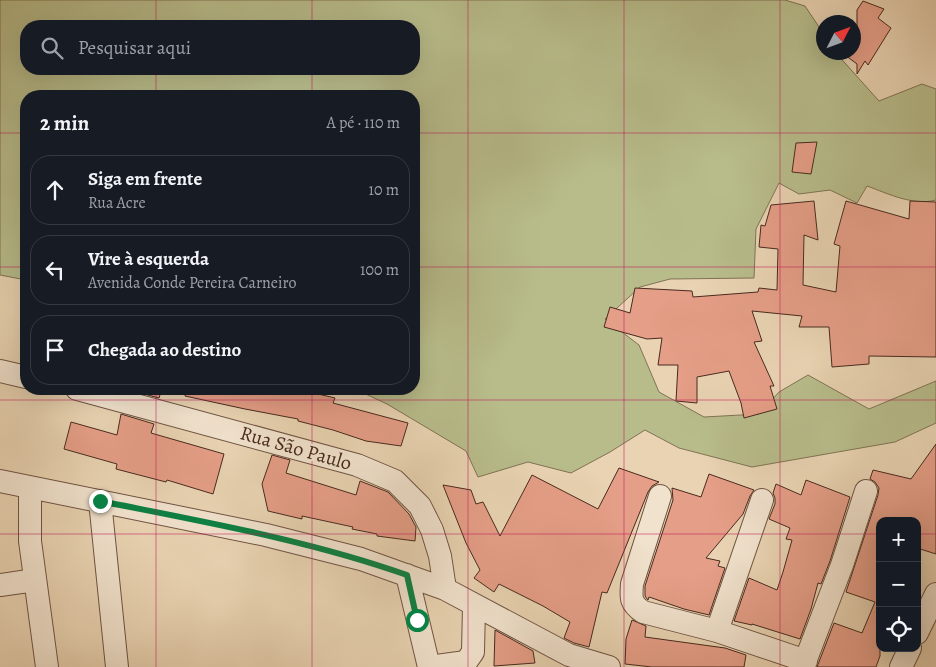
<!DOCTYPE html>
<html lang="pt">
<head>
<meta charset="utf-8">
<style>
	body { margin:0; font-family:Alegreya,serif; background:#242831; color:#f1f3f6 }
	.controls { position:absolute; right:15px; bottom:15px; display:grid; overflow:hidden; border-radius:10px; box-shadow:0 5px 20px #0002 }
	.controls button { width:45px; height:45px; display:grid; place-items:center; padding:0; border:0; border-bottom:1px solid #363941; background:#171b24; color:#f1f3f6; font:25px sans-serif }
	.compass { position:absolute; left:816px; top:15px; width:45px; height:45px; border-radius:50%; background:#171b24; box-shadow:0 5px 20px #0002; rotate:48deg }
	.stop { position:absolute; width:15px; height:15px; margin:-11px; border:4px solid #0b8043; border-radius:50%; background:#fff }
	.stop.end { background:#0b8043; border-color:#fff; box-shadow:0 1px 5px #0008 }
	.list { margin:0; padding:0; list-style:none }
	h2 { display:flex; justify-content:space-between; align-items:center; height:65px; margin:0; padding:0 20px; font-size:21px }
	h2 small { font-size:16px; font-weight:400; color:#9ea1a6 }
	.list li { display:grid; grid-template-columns:32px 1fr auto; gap:15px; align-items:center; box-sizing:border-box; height:70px; margin:0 10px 10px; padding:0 10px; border:1px solid #363941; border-radius:20px }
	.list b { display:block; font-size:19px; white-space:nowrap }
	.list p { margin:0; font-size:16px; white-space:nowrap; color:#9ea1a6 }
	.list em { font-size:16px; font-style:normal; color:#9ea1a6 }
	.icon { flex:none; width:28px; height:28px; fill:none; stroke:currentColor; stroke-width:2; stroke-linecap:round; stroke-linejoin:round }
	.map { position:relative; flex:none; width:936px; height:667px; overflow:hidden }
	.search { position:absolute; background:#171b24; box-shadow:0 5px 20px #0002; left:20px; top:20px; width:400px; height:55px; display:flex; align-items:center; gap:12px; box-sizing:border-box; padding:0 18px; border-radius:20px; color:#9ea1a6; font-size:19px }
	.panel { position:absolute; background:#171b24; box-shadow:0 5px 20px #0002; left:20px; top:90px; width:400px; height:305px; border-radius:20px }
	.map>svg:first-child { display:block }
	.green { fill:#b8bc8b; stroke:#807354; fill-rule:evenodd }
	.building { fill:#e59e87; stroke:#482a1e }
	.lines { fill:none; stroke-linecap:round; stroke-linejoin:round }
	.minor-casing { stroke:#705443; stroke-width:24 }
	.minor { stroke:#f1e2cd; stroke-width:22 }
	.route { stroke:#0b8043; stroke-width:6 }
	.grid { fill:none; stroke:#c2185b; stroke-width:1; stroke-opacity:0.55 }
	.labels { text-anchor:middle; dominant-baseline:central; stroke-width:4; stroke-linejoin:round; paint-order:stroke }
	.street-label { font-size:20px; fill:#482a1e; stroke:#f1e2cd }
</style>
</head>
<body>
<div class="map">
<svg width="936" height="667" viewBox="0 0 936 667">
	<rect width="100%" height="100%" fill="#e9d3b2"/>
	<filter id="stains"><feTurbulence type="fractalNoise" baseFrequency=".004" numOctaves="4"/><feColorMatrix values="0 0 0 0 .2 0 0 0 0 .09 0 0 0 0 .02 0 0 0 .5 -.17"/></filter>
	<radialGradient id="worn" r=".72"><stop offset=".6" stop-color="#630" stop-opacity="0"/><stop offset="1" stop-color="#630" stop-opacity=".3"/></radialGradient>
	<path class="green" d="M0 0H785L805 6 823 33 824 52 836 53 879 101 922 84 936 89V200C913 206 889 194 867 186L857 203 830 190 799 194 779 183 756 229 754 278 670 279 640 287 605 319 639 345 659 392 704 417 759 414 779 392 808 375 869 409 936 381V423L895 442 752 467 679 448 645 430 610 452 571 473 528 462 478 477 466 451 387 404 355 389H414V96H26V280L0 275ZM26 26H414V69H26Z"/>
	<path class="building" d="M863 1 884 9 878 18 891 28 868 65 865 61 857 74V64L841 52H854V29L857 32V10Z
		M817 142 811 174 792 172 796 143Z
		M814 201 818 240 804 235 803 285 836 292 840 246 834 244 846 201 909 219 910 201 936 202V357L869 356V364L832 367 829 327H799L802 316 752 311 762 341 754 342 774 386H770L777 409 744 418 741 403 729 371 697 377V403L676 401 678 365H658L662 338 647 339 604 327 610 307 630 313 635 288 692 291 693 297 758 292 759 288 777 290 778 249 759 247 761 225 765 226 771 205Z
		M126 389H162L159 398Z
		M186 389H297L335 398 333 403 408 423 401 446 366 441 333 430 298 421V419L245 409 185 396Z
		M121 414 154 424 151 433 224 454 213 494 167 480 166 482 116 469 117 464 64 449 71 422 117 435Z
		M936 444V554L917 548V521H880V656L876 667H817L834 623 862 633 875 602 846 592 878 495 879 488 875 482 870 479 873 470 911 479Z
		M272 455 290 460 286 473 356 495 360 481 388 492 409 514 416 527 415 541 377 536V534L352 529 353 527 302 516V519L268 511 262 484Z
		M619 468 659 482 652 486 648 492 607 593 602 592 589 647 574 643 564 638 570 622 543 606 499 584 494 592 474 578 480 570 466 543 443 485 471 490 476 504 483 502 500 536 532 475 598 509Z
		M709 474 754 490 750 496 743 514 706 558 720 561 718 566 725 568 709 615 684 609 649 597 648 600 645 596V586L673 500 672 488 701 497Z
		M806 480 850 497 830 561 821 584 818 583 811 609 800 639 752 624V625L734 621 749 578 777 590 783 572 792 540 786 539 790 528 769 519 775 504V498L773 493 776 484 801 495Z
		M632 620 646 626 645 637 725 648 746 655 744 667H652L625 664 626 639Z
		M495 630 533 651 535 663 494 666Z"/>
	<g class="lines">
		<g class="minor-casing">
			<path id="minor" d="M0 371 26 377
				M77 389 357 465 395 481 420 506 432 530 440 556 445 589
				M0 481 266 535 361 559 445 589 569 655 609 667
				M30 488V541L47 667
				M660 496 632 584C631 598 630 603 643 612L717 631 806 661
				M100 501 117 667
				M407 575 429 667
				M0 585 35 580
				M717 631 762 500
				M917 633 936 594
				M429 667 466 662 473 652 474 606
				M803 667 842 565 866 491
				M901 667 910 648"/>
		</g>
		<use href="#minor" class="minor"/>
	</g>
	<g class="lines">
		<path class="route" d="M100 501C204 522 308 540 407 575L417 620"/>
	</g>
	<path class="grid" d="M156 0V26M312 0V26M468 0V667M624 0V667M780 0V667M156 69V96M312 69V96M0 133H26M414 133H936M0 267H26M414 267H936M156 389V667M312 389V667M0 400H936M0 534H880M917 534H936"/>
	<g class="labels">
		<g class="street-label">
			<text transform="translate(296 448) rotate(16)">Rua São Paulo</text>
		</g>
	</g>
	<rect width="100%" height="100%" filter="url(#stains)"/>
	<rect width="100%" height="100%" fill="url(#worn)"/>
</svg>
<div class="controls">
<button>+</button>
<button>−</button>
<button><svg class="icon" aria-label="locate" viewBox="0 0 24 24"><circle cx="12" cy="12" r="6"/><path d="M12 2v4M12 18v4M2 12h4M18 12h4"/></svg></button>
</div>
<svg class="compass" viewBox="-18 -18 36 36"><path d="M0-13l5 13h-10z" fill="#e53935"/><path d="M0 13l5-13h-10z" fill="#9ea1a6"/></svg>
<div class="stop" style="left:417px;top:620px"></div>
<div class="stop end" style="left:100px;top:501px"></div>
<div class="search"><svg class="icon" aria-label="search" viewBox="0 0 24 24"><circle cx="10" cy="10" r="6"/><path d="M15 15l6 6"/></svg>Pesquisar aqui</div>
<section class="panel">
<h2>2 min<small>A pé · 110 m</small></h2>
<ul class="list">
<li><svg class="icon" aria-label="ahead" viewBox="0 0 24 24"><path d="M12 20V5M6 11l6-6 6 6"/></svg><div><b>Siga em frente</b><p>Rua Acre</p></div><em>10 m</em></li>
<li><svg class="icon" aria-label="left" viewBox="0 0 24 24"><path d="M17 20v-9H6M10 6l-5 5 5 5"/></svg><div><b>Vire à esquerda</b><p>Avenida Conde Pereira Carneiro</p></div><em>100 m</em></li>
<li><svg class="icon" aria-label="arrive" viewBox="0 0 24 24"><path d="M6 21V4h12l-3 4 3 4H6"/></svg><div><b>Chegada ao destino</b></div></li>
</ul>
</section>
</div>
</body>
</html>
